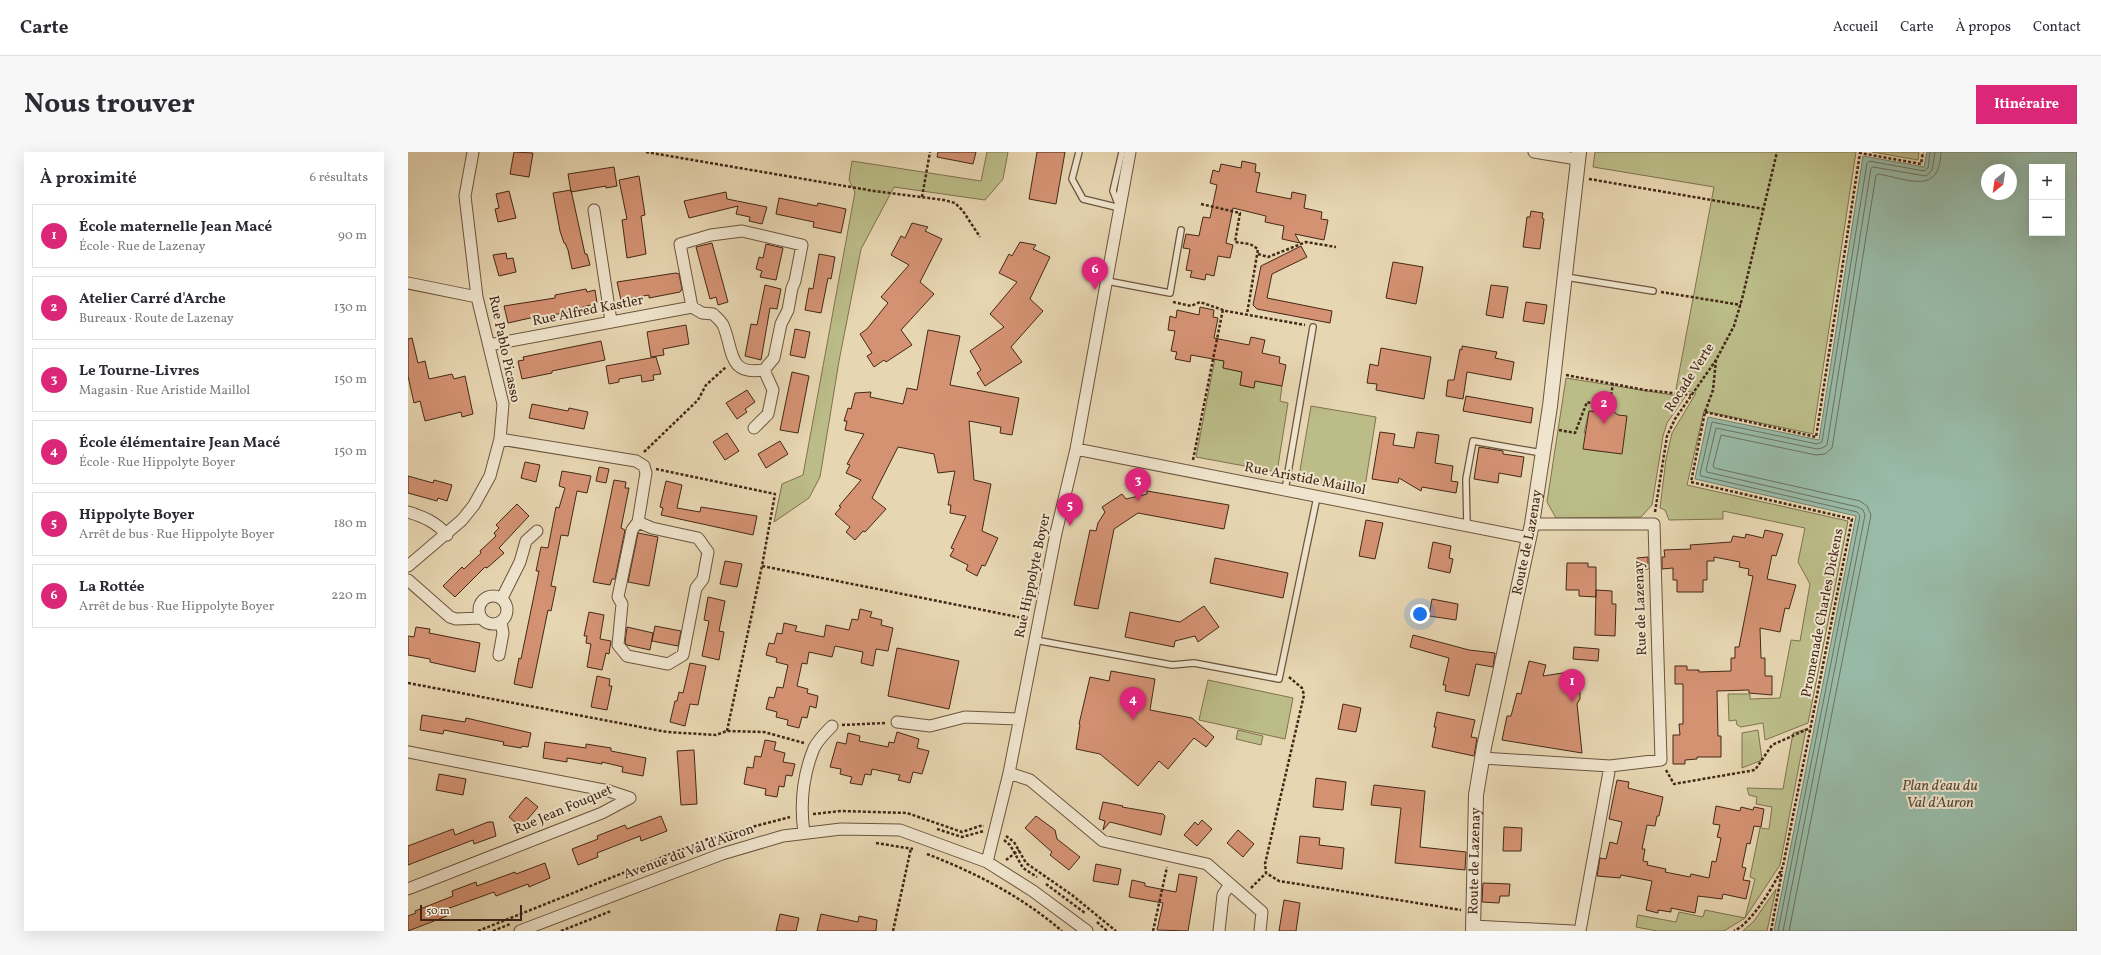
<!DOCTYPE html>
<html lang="fr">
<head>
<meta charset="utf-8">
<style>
	body { margin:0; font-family:Vollkorn,serif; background:#f7f7f7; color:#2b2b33 }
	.controls { position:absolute; right:12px; top:12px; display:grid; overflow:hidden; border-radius:0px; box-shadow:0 4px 16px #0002 }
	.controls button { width:36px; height:36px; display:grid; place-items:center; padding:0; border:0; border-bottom:1px solid #e1e1e2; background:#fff; color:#2b2b33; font:20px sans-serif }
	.compass { position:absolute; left:1573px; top:12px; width:36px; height:36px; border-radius:50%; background:#fff; box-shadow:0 4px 16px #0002; rotate:209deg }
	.scale { position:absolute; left:12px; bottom:10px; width:102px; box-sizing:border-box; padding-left:4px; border:2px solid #442816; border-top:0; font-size:11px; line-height:14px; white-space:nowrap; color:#442816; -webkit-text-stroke:3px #efe4cd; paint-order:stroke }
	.you { position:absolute; left:1012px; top:462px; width:14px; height:14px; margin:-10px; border:3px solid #fff; border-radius:50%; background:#1a73e8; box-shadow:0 0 0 6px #1a73e833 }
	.badge { display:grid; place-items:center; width:26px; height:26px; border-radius:50%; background:#db2777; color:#fff; font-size:13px; font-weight:700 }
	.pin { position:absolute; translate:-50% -33px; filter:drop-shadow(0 1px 2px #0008) }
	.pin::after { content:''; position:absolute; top:21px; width:14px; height:12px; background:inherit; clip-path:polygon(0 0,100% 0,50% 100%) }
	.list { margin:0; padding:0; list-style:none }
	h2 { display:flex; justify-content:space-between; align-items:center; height:52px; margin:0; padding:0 16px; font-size:17px }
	h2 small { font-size:13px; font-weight:400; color:#7c7c81 }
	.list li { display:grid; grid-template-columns:26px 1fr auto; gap:12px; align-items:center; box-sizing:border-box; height:64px; margin:0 8px 8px; padding:0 8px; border:1px solid #e1e1e2; border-radius:0px }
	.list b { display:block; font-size:15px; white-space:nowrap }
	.list p { margin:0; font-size:13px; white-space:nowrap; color:#7c7c81 }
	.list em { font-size:13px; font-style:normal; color:#7c7c81 }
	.map { position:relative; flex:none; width:1669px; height:779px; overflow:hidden; border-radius:0px }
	header { display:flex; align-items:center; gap:24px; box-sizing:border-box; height:56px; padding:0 20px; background:#fff; border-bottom:1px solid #e1e1e2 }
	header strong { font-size:19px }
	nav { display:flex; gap:22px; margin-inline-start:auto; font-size:14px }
	.intro { display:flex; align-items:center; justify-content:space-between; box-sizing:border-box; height:96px; padding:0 24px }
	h1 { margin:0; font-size:28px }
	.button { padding:10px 18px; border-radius:0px; background:#db2777; color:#fff; font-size:14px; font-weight:700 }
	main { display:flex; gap:24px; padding:0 24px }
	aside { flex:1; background:#fff; border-radius:0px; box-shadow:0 4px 16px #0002 }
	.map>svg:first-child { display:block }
	.green { fill:#bbbc88; stroke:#80724f; fill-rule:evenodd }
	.water { fill:#98baa7; stroke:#76806d; fill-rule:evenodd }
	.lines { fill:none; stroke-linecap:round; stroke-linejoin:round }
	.shore { stroke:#6e715e; stroke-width:1 }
	.building { fill:#d49273; stroke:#442816 }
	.service-casing { stroke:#6d543d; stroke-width:8 }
	.minor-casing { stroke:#6d543d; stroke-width:13 }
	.tertiary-casing { stroke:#6d543d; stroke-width:16 }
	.path { stroke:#442816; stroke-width:2.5; stroke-dasharray:3 2; stroke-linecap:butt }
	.service { stroke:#efe4cd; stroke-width:5.5 }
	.minor { stroke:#efe4cd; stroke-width:11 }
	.tertiary { stroke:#efe4cd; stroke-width:14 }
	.labels { text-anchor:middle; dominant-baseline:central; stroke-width:4; stroke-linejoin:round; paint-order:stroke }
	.street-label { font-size:14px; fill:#442816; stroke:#efe4cd }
	.water-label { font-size:15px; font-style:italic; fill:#594c3a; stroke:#efe4cd }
</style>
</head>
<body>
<header>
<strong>Carte</strong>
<nav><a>Accueil</a><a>Carte</a><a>À propos</a><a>Contact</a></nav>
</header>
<div class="intro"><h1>Nous trouver</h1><a class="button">Itinéraire</a></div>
<main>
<aside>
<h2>À proximité<small>6 résultats</small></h2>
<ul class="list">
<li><span class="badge">1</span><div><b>École maternelle Jean Macé</b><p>École · Rue de Lazenay</p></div><em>90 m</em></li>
<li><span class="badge">2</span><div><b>Atelier Carré d'Arche</b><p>Bureaux · Route de Lazenay</p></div><em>130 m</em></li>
<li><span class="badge">3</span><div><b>Le Tourne-Livres</b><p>Magasin · Rue Aristide Maillol</p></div><em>150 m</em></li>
<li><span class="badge">4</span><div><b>École élémentaire Jean Macé</b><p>École · Rue Hippolyte Boyer</p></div><em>150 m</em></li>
<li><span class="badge">5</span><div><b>Hippolyte Boyer</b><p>Arrêt de bus · Rue Hippolyte Boyer</p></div><em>180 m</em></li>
<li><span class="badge">6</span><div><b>La Rottée</b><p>Arrêt de bus · Rue Hippolyte Boyer</p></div><em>220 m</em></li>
</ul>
</aside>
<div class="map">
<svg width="1669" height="779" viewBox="0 0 1669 779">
	<rect width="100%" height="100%" fill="#e7d6b2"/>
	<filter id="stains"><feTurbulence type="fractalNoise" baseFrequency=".005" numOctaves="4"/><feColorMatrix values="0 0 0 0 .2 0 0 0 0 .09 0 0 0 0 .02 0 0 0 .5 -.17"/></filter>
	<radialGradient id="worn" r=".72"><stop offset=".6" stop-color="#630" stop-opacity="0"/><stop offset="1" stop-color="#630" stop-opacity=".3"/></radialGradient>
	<path class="green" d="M579 0H600L595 27 577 48 486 35 453 97 431 209 412 325 401 346 366 370 374 332 395 323 447 40 441 28 444 9 573 29Z
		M1187 0H1448L1405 282 1296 259 1279 333 1440 369 1400 571 1357 588 1355 571 1333 575 1329 573 1328 568 1321 569 1320 542H1342V547L1372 546 1383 488 1392 489 1402 432 1390 410 1397 376 1315 359V367L1261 368 1257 358 1252 356 1258 307 1264 281 1288 241 1268 237 1306 35 1185 15Z
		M1464 0H1511L1510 8Z
		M808 201 810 208 816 209 815 216 834 220 832 233 846 236 847 229 874 234 872 249 880 251 869 320 788 305Z
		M1158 226 1277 245 1259 271 1255 284 1244 353 1233 365 1148 366 1139 350ZM1181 259 1197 261 1191 299 1176 297 1178 281H1176Z
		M903 254 968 265 956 341 899 331 894 326 892 318Z
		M800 528 885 546 877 587 791 568Z
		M1398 577 1372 713 1337 766 1316 779H1249L1228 775 1230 763 1268 770 1271 760 1295 765 1297 758 1337 766 1347 727 1342 725 1352 676 1361 677 1364 655 1348 652 1349 645 1341 643 1339 636 1375 637 1385 581Z
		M830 578 855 584 853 593 828 587Z
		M1350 578 1354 608 1334 616V581Z
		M1368 737 1359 779H1335L1346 769Z"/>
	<path class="water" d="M1519 0H1669V779H1366L1448 364 1287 327 1300 265 1411 288 1455 4 1516 15ZM1624 15H1654V81H1624ZM1579 18H1603V42H1579Z"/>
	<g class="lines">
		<path class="shore" d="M1370 779 1452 364 1449 360 1293 324 1292 322 1304 270 1409 292 1414 290 1459 11 1461 9 1516 19 1520 16 1522 0
			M1375 779 1457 363 1455 358 1450 355 1299 320 1298 318 1308 276 1409 297 1414 296 1419 293 1463 16 1465 15 1518 24 1524 18 1527 0
			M1381 779 1463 363 1459 354 1452 349 1306 316 1305 314 1313 283 1408 303 1417 302 1424 296 1468 23 1470 22C1500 27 1532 44 1533 0"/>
	</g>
	<path class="building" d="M106 0 125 1 121 25 102 22Z
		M530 0H568L565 12 529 5Z
		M629 0H657L648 52 621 47Z
		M834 9 848 12 847 20 852 21 848 40 883 47 884 40 898 43 896 56 914 60 913 67 920 68 916 88 887 82 892 91 874 87 876 74 857 70 858 64 825 56 818 91 825 93 822 106 810 104 806 124 798 122 797 128 782 125 784 119 778 118 782 97 775 96 778 82 791 84 795 65 802 66 809 33 802 31 805 18 811 20 813 12 833 16Z
		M206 15 209 34 198 36V34L163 40 160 22Z
		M231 24 237 63 233 64 238 102 219 106 214 68 219 67 211 28Z
		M163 38 177 102H179L182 113 164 117 160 98 157 91H156L152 79 145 41Z
		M101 39 108 66 90 70 87 57 91 56 88 42Z
		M318 40 319 47 359 55 354 72 341 69 342 65 328 62 330 54 281 66 276 49Z
		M371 46 409 54 410 51 438 57 433 81 405 75 406 70 368 62Z
		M1123 59 1135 61 1134 66 1136 67 1132 97 1115 95 1119 65H1122Z
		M504 71 520 75 517 79 534 87 512 130 526 142 493 178 504 193 478 210 476 208 466 215 459 204 464 201 452 182 459 177 480 151 473 145 501 113 483 103 493 84 497 86Z
		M612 90 628 93 625 97 642 105 622 147 635 159 603 195 614 210 577 234 569 221 573 218 562 199 596 175 582 162 609 130 591 121 601 102 604 104Z
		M304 91 320 150 310 153 308 145 302 147 288 95Z
		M358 92 375 96 368 128 352 125 354 119 348 117 351 105 355 106Z
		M893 94 899 105 864 122 859 146 924 159 922 171 849 157 845 153 853 114Z
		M98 101 99 107 105 106 108 120 91 124 85 103Z
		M411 102 427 105 423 127 420 126 413 161 397 158 401 136 405 137Z
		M985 110 1015 115 1008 152 978 146Z
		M268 121 271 122 274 137 272 140 241 146V143L213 148 209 130Z
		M357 133 373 137 369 157 362 156 353 208 337 204 343 172 349 173Z
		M1083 133 1100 135 1095 166 1078 163Z
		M178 137 179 140 187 138 189 151 169 157V159L143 163V166L132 168 131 164 100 171 96 154 147 146V143Z
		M1118 150 1139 153 1136 172 1115 169Z
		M792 155 806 158 805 165 810 166 806 186 841 193 843 185 857 188 854 201 872 205 871 211 878 213 874 234 847 229 846 236 832 233 834 220 815 216 816 209 783 203 782 210 767 207 769 200 763 199 767 179 760 178 762 164 768 166 769 158 791 163Z
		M278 173 281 192 255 197 256 203 243 205 239 180Z
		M387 177 402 180 397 206 382 203Z
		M520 178 552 184 542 233 611 246 604 283 592 281 593 275 561 269 566 328 583 332 574 379 590 386 577 414 574 413 569 424 558 418 560 413 542 404 546 397 543 396 558 364 542 361 543 353H540L547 319 530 321 526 302 490 295 464 346 478 357 457 380 455 379 447 388 438 380 442 375 427 362 433 355 431 354 453 328 438 321 442 313 439 312 456 282 437 278 439 269H436L440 256 443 257 447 241 463 240 462 245 495 252 499 236 509 238Z
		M4 186 10 211 17 209 21 227 44 222 46 227 57 224 65 262 54 265 53 260 17 269 12 249 6 251 0 224V187Z
		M193 189 197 208 144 219V221L114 227 110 209 116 208 115 205Z
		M1054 194 1089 200 1087 206 1106 210 1103 228 1059 220 1055 247 1038 244 1040 228H1046L1052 197 1054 198Z
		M973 196 1023 205 1016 247 968 238 969 232 959 231 962 212 970 214Z
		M248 205 253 222 245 223 246 228 234 230 233 223 211 227V230L201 232 198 214Z
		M384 220 401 224 390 281 372 278Z
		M339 238 347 250 337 257 339 260 329 267 318 251Z
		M1058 244 1125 256 1123 271 1055 259Z
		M124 252 160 259 161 256 180 260 176 277 121 266Z
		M1181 259 1197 261 1205 259 1210 263 1219 264 1214 302 1175 297Z
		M972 280 987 282 985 293 1006 296 1009 280 1031 283 1027 311 1045 314 1043 329 1050 330 1048 341 1014 335 1013 339 991 326 990 331 964 327Z
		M319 281 331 299 317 308 305 290Z
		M372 289 380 302 358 316 350 302Z
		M1071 295 1095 299V302L1116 305 1113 325 1091 321 1090 331 1066 327Z
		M117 310 132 313 128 330 113 326Z
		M191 315 201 317 198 331 188 329Z
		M154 319 183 324 179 341 169 339 160 384 153 383 143 434 148 435 143 459 140 458 124 536 106 532 111 506 113 507 131 419H128L133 395 140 396 148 355 151 356 157 336 151 334Z
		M0 324 25 331 26 328 44 333 39 349 30 346 29 349 0 341Z
		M206 328 218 330 217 336H221L213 376 217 378 207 427H204L202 433 185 430Z
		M258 329 274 333 269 356 292 360 293 355 349 364 345 383 253 363 255 356 252 355Z
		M739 339 821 353 816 377 730 361 706 377 690 457 666 453 682 378 688 379 690 371 697 360 694 355 714 342 718 347 739 342Z
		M109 352 121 364 91 396 96 401 79 416 77 415 47 445 35 434 54 415 56 417 73 401 72 399 88 384 86 381 91 376 88 373Z
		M958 368 975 371 967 407 951 404Z
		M1357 378 1375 382 1368 404 1364 403 1359 427 1388 433 1381 457 1377 456 1372 480 1352 476 1353 506H1357V524H1364V543L1341 541V538L1309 539 1310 584H1313V605H1289V607L1277 608V612H1265V583H1272L1271 572H1275V532H1267V514H1279V518H1291V520L1323 519V506H1327V495H1331L1345 424 1340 423 1341 417 1331 415 1332 410 1306 405V409H1299V428H1295V440H1269V428H1265V416L1254 417V405H1257L1256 398 1283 397 1282 393 1323 390 1325 384 1337 386 1338 382 1355 386Z
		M230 381 250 385 241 434 220 430Z
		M1025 390 1043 394 1041 406 1045 407 1042 421 1020 416Z
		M1240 405V417L1229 418V406Z
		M807 406 880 421 875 446 802 431Z
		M317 409 334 412 329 435 312 432Z
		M1159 411H1180V415H1188V445L1171 444V438H1158Z
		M1188 438 1204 439V452H1208L1207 484 1187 483Z
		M300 445 317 449 311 479 316 480 311 508 294 504 301 469 296 468Z
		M1024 447 1050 452 1048 468 1021 464Z
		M796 454 811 475 790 490 787 484 767 489 766 495 717 485 722 460 772 470Z
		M452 457 464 460 462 465 474 468 473 473 485 476 480 499 468 497 465 514 453 511 455 500 427 494 424 505 401 500 399 512 394 511 389 534 400 537 399 541 410 544 408 556 402 554 399 566 394 565 391 576 379 573 380 568 368 565 369 560 358 557 361 545 366 546 369 535 375 536 380 513 368 510 369 506 358 503 361 491 366 492 369 481 374 482 376 471 389 474 387 479 416 485 418 473 441 478 444 467 450 468Z
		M181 460 196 463 192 487 203 489 201 502 198 501 194 518 179 515 183 492 178 491 179 484H176Z
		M247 474 273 479 270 494 244 489Z
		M8 475 22 477 21 481 72 491 67 520 22 510V507L0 503V484L6 485Z
		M219 475 245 481 242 498 219 493 217 491Z
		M1005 483 1061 498 1087 501 1085 515 1068 512 1061 544 1037 539 1038 533H1035L1041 506 1002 495Z
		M1166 495 1191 497 1190 509 1165 507Z
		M489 496 551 509 541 557 480 544Z
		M1121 509 1138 513 1135 524 1161 520 1162 532 1172 540V547L1169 552 1174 601 1094 588 1099 564H1103L1109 541 1113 542Z
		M282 511 298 514 290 553 282 552 277 574 262 570 267 549H269L271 540 275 541Z
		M703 519 747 527 742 558 784 566 806 585 798 595 786 586 760 617 751 609 730 634 692 602 668 597 672 573 671 572 682 525 701 529Z
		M189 524 202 527 201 534H204L199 558 183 555Z
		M935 552 953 556 948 580 930 577Z
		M1029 560 1067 568 1063 585 1069 586 1066 604 1024 595 1028 575H1026Z
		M14 563 57 570 58 566 123 581 120 595 114 594 113 596 95 593 96 590 36 578 35 582 12 578Z
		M489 580 511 587 509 596 521 599 514 622 505 620 502 631 490 628 492 623 464 617 463 623 457 622 454 633 442 631 444 625 432 622 433 617 422 615 429 590 438 592 440 581 452 584 451 589 480 595 481 590 486 591Z
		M357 588 368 590 366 598 377 601 375 610 387 612 384 624 378 623 376 635 371 634 369 645 357 643 358 637 336 632 339 615 345 616 347 604 353 605Z
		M137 590 178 596V592L203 596V599L238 606 235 624 214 620 215 615 194 610V612L159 606V610L135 606Z
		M286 598 289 652 273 653 269 599Z
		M31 622 58 627 55 643 28 638Z
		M908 626 938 630 935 658 905 655Z
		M1209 628 1221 630 1220 636 1255 645 1251 664H1249L1247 674 1239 673 1234 697H1237L1235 709 1240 710 1239 713 1258 717 1257 720 1282 725 1283 722 1301 726 1304 709 1308 710 1313 686 1309 685 1312 673 1305 672 1308 654 1332 659 1333 655 1345 658 1346 655 1356 657 1353 675 1346 674 1342 692 1339 691 1334 715 1338 716 1335 728 1342 729 1338 747 1315 742 1314 747 1290 744 1287 761 1263 756V760L1250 758V761L1238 758 1244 729 1213 723 1212 726 1189 724 1192 706 1198 707 1202 690 1209 692 1214 670 1201 667Z
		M966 633 1017 639 1012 695 1058 700 1057 718 987 711 993 656 963 653Z
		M118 645 130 655 113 675 101 665Z
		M695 650 715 654 714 655 755 662 757 664 753 683 702 670 695 678 697 669 691 667Z
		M253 664 259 679 233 689 232 684 189 701 190 705 170 713 164 697 190 687 189 684 217 673 219 677Z
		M628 664 647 678 649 687 672 705 661 718 642 703 644 700 617 676Z
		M794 668 804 677 789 694 776 683 787 670 790 673Z
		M80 670H85L88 684 66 692 65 688 0 713V694L45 677 47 683Z
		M1096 675 1114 676 1113 699H1095Z
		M830 678 846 692 835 705 819 691Z
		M892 684 912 686 911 693 936 696 934 717 889 711Z
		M137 711 142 726 121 735 120 732 88 744 86 740 36 758 39 764 0 779V764L8 761 7 759 45 744 44 739 68 730 69 734 107 720 108 722Z
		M688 712 713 717 710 733 685 729Z
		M771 722 789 725 780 779 749 778 755 751 721 745 724 728 737 731V734L768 740Z
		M1075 731 1102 732 1101 744H1092L1091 751 1074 750Z
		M876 748 892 751 888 779H871Z
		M372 762 391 766 388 779H368Z
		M413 762 450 770 451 764 469 768 468 779H409Z"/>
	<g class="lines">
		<g class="service-casing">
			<path id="service" d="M671 0 664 27 675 47 712 56
				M710 52 705 39 714 0
				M1158 125 1245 139
				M699 129 762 141 773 78
				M877 338 905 175
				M1059 374 1058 327 1065 289 1134 301
				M627 488 764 513 786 511 871 527 909 345"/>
		</g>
		<g class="minor-casing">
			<path id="minor" d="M1126 0 1169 7
				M186 58 203 169
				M0 131 69 145
				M81 193 284 155 294 161 305 162C308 165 313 169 315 173 326 198 319 224 356 218L366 206 373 172 380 158 384 136 387 129 394 93 334 79 303 83 272 92 284 155
				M346 276 360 262 365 238 356 218
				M92 287 228 309 236 314 238 321 230 370 224 378 210 445 214 452 210 493 219 504 260 512 275 503 288 436 295 427 300 400 290 386 244 376 230 370
				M668 297 1121 386
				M0 360C16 365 28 370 39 383
				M0 414 54 368 66 353 82 324 92 287 95 252 69 145 57 44 65 0
				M0 428 42 465 48 467 73 466
				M71 458a14 14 0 1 1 28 0a14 14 0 1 1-28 0Z
				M94 446 112 410 118 389 129 379
				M91 503 95 481 93 470
				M489 570 522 574 557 565 611 567
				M0 600 201 639 222 646 194 661 0 737
				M1074 606 1202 614 1253 608 1246 372H1124
				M601 621 622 628 695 689 799 712 854 760 852 779
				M396 681C392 653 395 623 406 596 410 588 418 580 424 574
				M579 710 601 621 648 381 668 297 722 0
				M1065 774 1165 779
				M112 779 314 702 375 684 433 677 492 678 579 710 625 739 679 779
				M811 779 815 743 822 732
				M1172 779 1202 614"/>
		</g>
		<g class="tertiary-casing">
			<g id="tertiary">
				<path id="s1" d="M1065 779 1068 643 1076 595 1124 372 1142 254 1171 0"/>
			</g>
		</g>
		<path class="path" d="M238 0 466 39 536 48 547 51 555 59 572 85
			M1181 27 1356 57
			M514 45 522 0
			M793 52 832 61 827 90 842 92 850 97 839 162
			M850 102 860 105 898 90 928 95
			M1253 140 1333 153
			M765 150 783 154 792 150 818 159 897 173
			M1308 208 1305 238 1297 260 1283 330 1444 367 1375 714C1367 732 1344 771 1326 779
			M1158 223 1237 238 1283 243
			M1297 260 1408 285 1452 1 1513 12 1515 0
			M1200 263 1205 231
			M1151 278 1167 281 1179 250 1201 257
			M236 300 290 248 298 233 318 215
			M785 308 815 157
			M248 317 367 342 354 414 620 467
			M1247 360 1259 284 1267 267 1308 208 1326 174 1334 147 1369 0
			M881 525 894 536 896 543 857 712 858 721 871 729 1053 758
			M0 531 259 580 308 583 319 579 356 580 396 591
			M434 573 477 571
			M319 579 354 414
			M1258 618 1266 632 1347 618 1364 593 1402 576
			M405 662 433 659 499 661 554 680 572 674H576
			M529 677 554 685 576 679
			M598 684 606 690 618 711 664 743 708 779
			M596 688 602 693 615 716 629 725
			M468 691 505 697
			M519 702C568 721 613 744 654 779
			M598 708 611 698
			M638 732 677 761
			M843 736 858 721
			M689 770 699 779
			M70 779 305 685 382 665
			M85 779 102 772
			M153 779 203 759
			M485 779 503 696
			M745 779 759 715
			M1363 779 1374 719"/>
		<use href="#service" class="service"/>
		<use href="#minor" class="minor"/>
		<use href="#tertiary" class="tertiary"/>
	</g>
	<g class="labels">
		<g class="street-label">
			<text transform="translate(180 159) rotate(-11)">Rue Alfred Kastler</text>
			<text transform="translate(96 197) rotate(78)">Rue Pablo Picasso</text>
			<text transform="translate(1282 226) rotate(-57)">Rocade Verte</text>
			<text transform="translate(897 327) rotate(11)">Rue Aristide Maillol</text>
			<text stroke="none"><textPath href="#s1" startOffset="394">Route de Lazenay</textPath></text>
			<text transform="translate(625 424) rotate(-78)">Rue Hippolyte Boyer</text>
			<text transform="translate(1233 456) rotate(-92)">Rue de Lazenay</text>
			<text transform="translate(1415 461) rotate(-79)">Promenade Charles Dickens</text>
			<text transform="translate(155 658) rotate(-23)">Rue Jean Fouquet</text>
			<text transform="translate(281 700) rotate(-20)">Avenue du Val d'Auron</text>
			<text stroke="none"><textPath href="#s1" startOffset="70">Route de Lazenay</textPath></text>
		</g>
		<g class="water-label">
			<text x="1532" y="634">Plan d'eau du<tspan x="1532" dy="17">Val d'Auron</tspan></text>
		</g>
	</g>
	<rect width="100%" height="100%" filter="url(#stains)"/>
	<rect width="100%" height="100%" fill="url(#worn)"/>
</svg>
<div class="controls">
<button>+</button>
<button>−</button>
</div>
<svg class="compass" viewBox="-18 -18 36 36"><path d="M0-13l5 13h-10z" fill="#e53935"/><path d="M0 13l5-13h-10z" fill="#7c7c81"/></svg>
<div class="scale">50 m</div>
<div class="you"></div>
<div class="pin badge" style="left:1164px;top:550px">1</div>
<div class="pin badge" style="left:1196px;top:272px">2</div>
<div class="pin badge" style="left:730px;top:349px">3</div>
<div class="pin badge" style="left:725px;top:568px">4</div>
<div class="pin badge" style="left:662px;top:374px">5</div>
<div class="pin badge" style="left:687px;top:138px">6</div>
</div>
</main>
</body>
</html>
